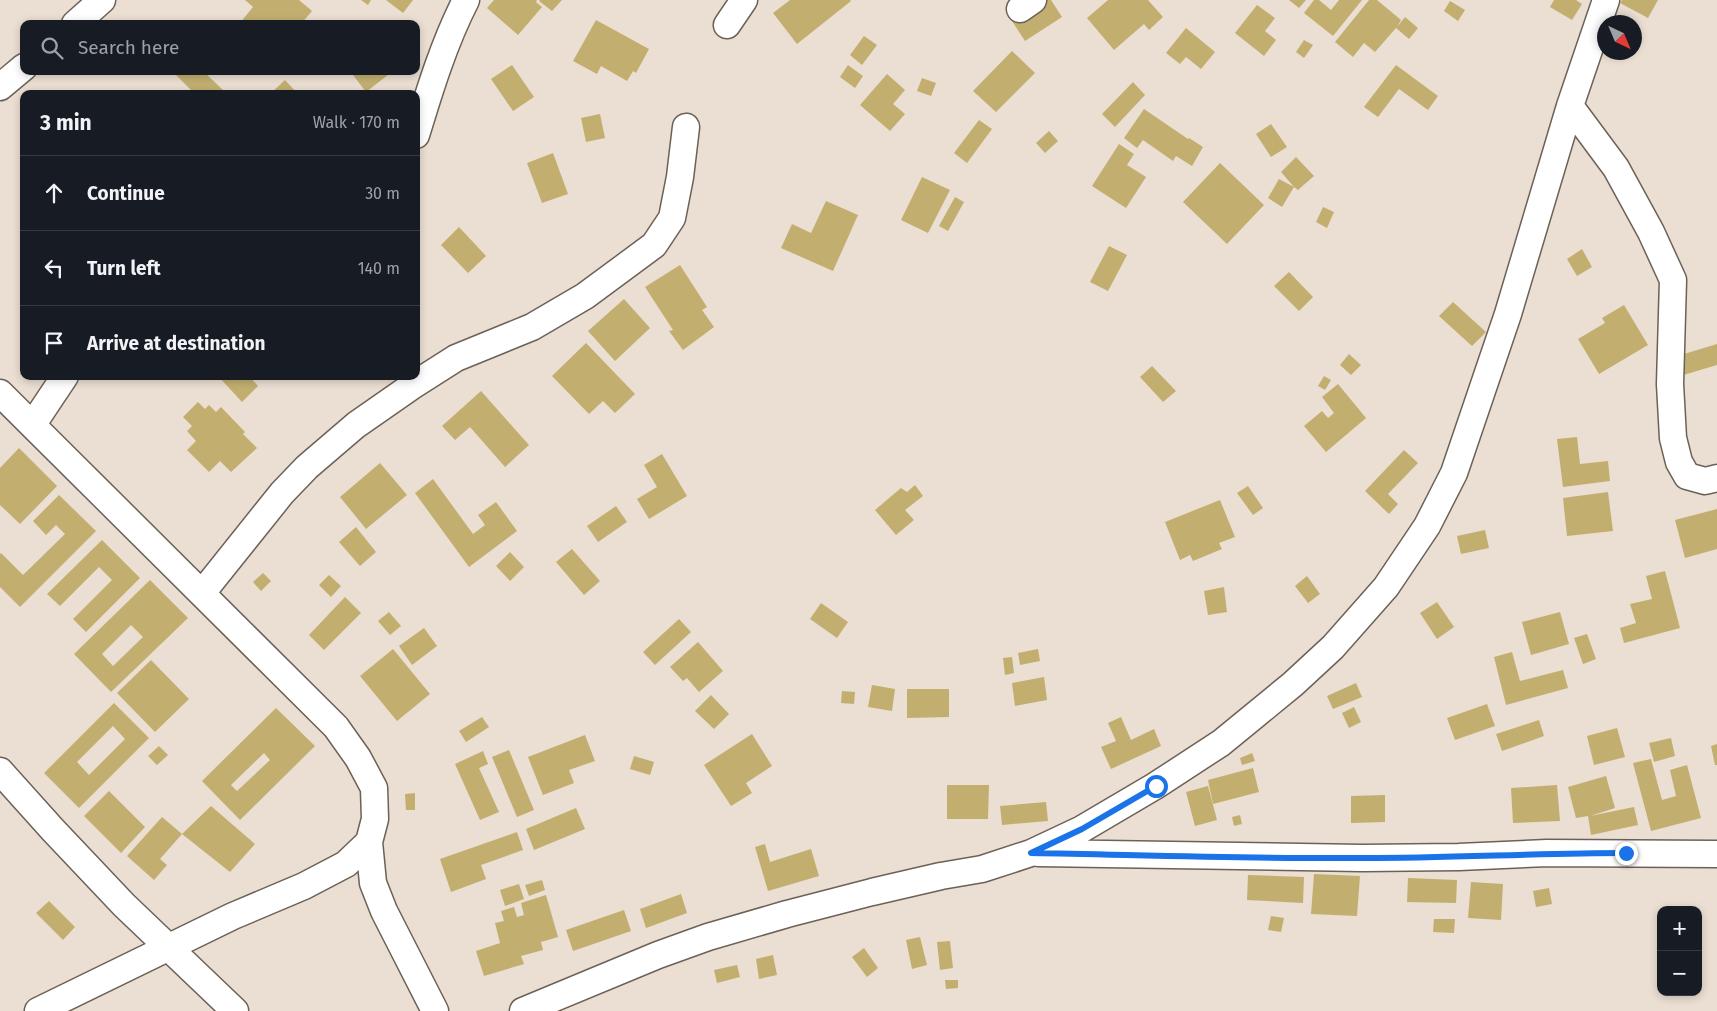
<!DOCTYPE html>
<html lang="en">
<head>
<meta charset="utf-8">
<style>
	body { margin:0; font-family:"Fira Sans",sans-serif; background:#20242c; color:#f1f3f6 }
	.controls { position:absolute; right:15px; bottom:15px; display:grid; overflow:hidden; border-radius:10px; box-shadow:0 2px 8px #0003 }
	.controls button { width:45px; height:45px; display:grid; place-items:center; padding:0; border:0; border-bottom:1px solid #363941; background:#171b24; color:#f1f3f6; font:25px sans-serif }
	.compass { position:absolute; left:1597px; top:15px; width:45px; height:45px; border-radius:50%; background:#171b24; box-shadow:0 2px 8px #0003; rotate:136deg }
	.stop { position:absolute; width:15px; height:15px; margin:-11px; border:4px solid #1a73e8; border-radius:50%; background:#fff }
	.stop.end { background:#1a73e8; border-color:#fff; box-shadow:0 1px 5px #0008 }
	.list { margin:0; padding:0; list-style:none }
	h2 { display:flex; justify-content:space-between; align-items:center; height:65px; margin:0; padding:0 20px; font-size:21px }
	h2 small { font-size:16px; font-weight:400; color:#9ea1a6 }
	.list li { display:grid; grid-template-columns:32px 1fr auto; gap:15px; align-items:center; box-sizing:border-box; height:75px; padding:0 20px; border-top:1px solid #363941 }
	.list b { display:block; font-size:19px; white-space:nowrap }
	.list em { font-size:16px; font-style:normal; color:#9ea1a6 }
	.icon { flex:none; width:28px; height:28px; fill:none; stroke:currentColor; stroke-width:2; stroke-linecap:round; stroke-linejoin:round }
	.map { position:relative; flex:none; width:1717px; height:1011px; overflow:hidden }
	.search { position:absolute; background:#171b24; box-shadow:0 2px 8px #0003; left:20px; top:20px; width:400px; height:55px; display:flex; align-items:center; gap:12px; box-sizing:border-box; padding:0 18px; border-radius:10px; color:#9ea1a6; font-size:19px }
	.panel { position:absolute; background:#171b24; box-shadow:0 2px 8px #0003; left:20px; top:90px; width:400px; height:290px; border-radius:10px }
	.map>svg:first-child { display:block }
	.building { fill:#c2af70; fill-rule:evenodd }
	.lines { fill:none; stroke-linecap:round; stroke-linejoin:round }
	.minor-casing { stroke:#6c6156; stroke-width:29 }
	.minor { stroke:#fff; stroke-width:26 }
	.route { stroke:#1a73e8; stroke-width:6 }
</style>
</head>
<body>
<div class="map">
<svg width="1717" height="1011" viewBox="0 0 1717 1011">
	<rect width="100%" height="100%" fill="#ebded2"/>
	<path class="building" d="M245 0H299L312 11 301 24H239L253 7Z
		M361 0H371L368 5Z
		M386 0H413L403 13Z
		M494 0H537L536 2 542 7 518 35 487 8Z
		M540 0H562L552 11 539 1Z
		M790 0H850L851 1 797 44 773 13Z
		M1044 0H1051L1062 17 1025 41 1012 21Z
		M1108 0H1148L1163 17 1149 30 1144 24 1114 50 1087 18Z
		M1289 0H1306L1299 8Z
		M1314 0H1319L1331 10 1339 0H1362L1333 36 1304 13Z
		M1369 0H1377L1401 20 1397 27 1405 17 1418 28 1409 39 1396 28 1375 52 1364 43 1353 57 1335 42Z
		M1554 0H1576L1582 4 1572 20 1550 7Z
		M1622 0H1658L1648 18 1620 3Z
		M1450 1 1465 10 1458 21 1444 11Z
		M1257 5 1275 18 1265 31 1276 40 1264 56 1235 33Z
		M596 20 649 49 636 73 633 71 627 81 601 66 597 74 573 61Z
		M1186 28 1215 52 1201 69 1186 57 1180 64 1166 53Z
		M864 36 877 45 862 65 850 55Z
		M1304 40 1313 45 1304 58 1296 52Z
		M1012 51 1035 73 996 112 973 91Z
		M512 65 534 97 513 111 491 79Z
		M848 65 863 76 855 88 840 77Z
		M1396 65 1438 96 1428 110 1399 89 1378 117 1364 107Z
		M172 71H203L223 90 219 94H188L191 90Z
		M350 71H393L366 92Z
		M887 74 905 90 893 104 905 114 890 131 860 105Z
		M922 78 936 83 931 96 917 91Z
		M285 80 298 94H270Z
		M1133 82 1145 95 1115 127 1102 114Z
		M1144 109 1188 139 1189 138 1203 147 1192 166 1176 156 1173 161 1143 140 1137 148 1124 138Z
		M600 114 605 138 586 142 581 118Z
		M979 120 992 129 967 163 954 153Z
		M1271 124 1287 147 1271 157 1256 134Z
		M1049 131 1058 141 1045 153 1036 143Z
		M1119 144 1134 154 1127 165 1146 177 1126 208 1092 186Z
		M553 153 568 194 542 203 527 163Z
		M1296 157 1314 176 1298 190 1294 187 1282 207 1268 198 1279 179 1294 187 1281 172Z
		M1220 163 1264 205 1227 244 1183 202Z
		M922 177 950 190 928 233 901 220Z
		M955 197 964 202 948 231 939 226Z
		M826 201 858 215 833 271 781 248 792 224 811 233Z
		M1323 207 1334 212 1327 228 1316 222Z
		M459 227 486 256 468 273 441 245Z
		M1109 246 1127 255 1108 291 1090 282Z
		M1582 249 1592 267 1577 276 1567 259Z
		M680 265 707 307 702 310 714 327 683 350 669 331 673 330 645 287Z
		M1289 272 1313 297 1299 311 1274 286Z
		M624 299 650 328 615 361 588 331Z
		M1453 302 1486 332 1472 346 1439 316Z
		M1624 305 1648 345 1599 374 1578 339 1605 323 1602 318Z
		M586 343 635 394 615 413 603 401 589 414 552 376Z
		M1717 344V365L1680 376 1674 357Z
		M1349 354 1361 365 1351 375 1340 365Z
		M1152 366 1176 391 1163 402 1140 377Z
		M218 376H249L258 386 242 402Z
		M1324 376 1331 380 1325 390 1318 386Z
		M1338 384 1366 418 1326 452 1304 426 1322 411 1328 418 1334 413 1322 397Z
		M481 391 529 445 505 467 470 427 455 440 442 426Z
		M198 402 205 409 209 405 216 412 221 407 245 432 243 434 257 448 231 472 220 461 209 472 187 450 196 441 187 431 192 426 183 417Z
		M1577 437 1580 464 1608 461 1610 481 1563 487 1557 439Z
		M19 448 57 486 20 524 0 505V468Z
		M1404 450 1418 463 1388 494 1398 504 1389 514 1365 491Z
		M662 454 687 496 649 519 637 499 657 487 644 465Z
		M380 463 407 495 366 529 340 497Z
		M433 479 473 534 485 525 478 515 496 502 517 531 469 567 415 493Z
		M915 485 923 496 905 510 914 520 896 535 875 510 901 488 907 492Z
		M1248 486 1263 508 1253 515 1237 493Z
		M1608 492 1613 531 1567 536 1563 498Z
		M59 495 96 531 20 607 0 587V554L1 553 23 575 65 534 56 525 46 535 33 521Z
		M1220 500 1235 537 1219 543 1222 549 1193 561 1190 555 1180 560 1165 522Z
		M616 506 627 522 598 542 587 526Z
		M1717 509V549L1685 558 1675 520Z
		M356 527 376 552 360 566 339 542Z
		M1485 530 1489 548 1461 554 1457 536Z
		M102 540 140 578 86 632 73 619 112 580 99 567 60 606 47 594Z
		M572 549 600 581 584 595 556 562Z
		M510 552 524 567 510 581 496 566Z
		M1665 571 1680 628 1624 643 1620 628 1636 623 1630 604 1652 599 1646 576Z
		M263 573 271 581 261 591 253 582Z
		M329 575 341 586 331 597 319 585Z
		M1307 576 1320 594 1308 603 1295 586Z
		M150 580 188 618 111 692 74 654ZM131 625 143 637 113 666 102 654Z
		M1224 587 1227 612 1208 615 1204 591Z
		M345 597 361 613 324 650 309 635Z
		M1437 602 1454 627 1437 639 1420 613Z
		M821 603 848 622 837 638 810 619Z
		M389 612 401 626 390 635 378 621Z
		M1560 612 1569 644 1531 655 1522 622Z
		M679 619 691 632 655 665 643 652Z
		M424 628 437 646 412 665 399 646Z
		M1587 634 1596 659 1583 664 1574 638Z
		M698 642 723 671 699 692 687 678 683 681 670 667Z
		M393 649 430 694 397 721 360 676Z
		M1038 649 1040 661 1020 665 1018 653Z
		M1512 652 1520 681 1563 670 1568 688 1506 705 1494 657Z
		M1012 657 1014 673 1005 675 1003 658Z
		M151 660 189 699 155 732 117 693Z
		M1044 677 1047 700 1015 706 1012 683Z
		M1356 683 1362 697 1333 709 1327 696Z
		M872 685 895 689 892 711 868 707Z
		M907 689H949V717L907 718Z
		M842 691 855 692 854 704 841 703Z
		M711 695 729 714 714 729 695 711Z
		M114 703 149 738 79 808 44 773ZM113 726 125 739 89 775 77 762Z
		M1487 704 1495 726 1455 740 1447 718Z
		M1354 707 1361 722 1349 728 1342 713Z
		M276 708 315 746 240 820 202 781ZM264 753 270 760 237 791 231 785Z
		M482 717 489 727 466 742 459 731Z
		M1121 717 1131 740 1154 729 1161 746 1111 769 1101 747 1116 741 1108 723Z
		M1539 720 1544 736 1502 751 1496 734Z
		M1617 728 1625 757 1594 765 1587 736Z
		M752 734 772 766 746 783 752 793 731 806 704 765Z
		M585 735 595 761 569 770 574 783 543 795 528 757Z
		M1671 738 1675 756 1654 762 1649 743Z
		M1717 744V765H1715L1711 746Z
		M159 746 168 755 157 765 148 756Z
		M509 750 534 810 517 817 492 757Z
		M483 751 488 764 479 768 499 812 480 820 455 764Z
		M1252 753 1255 761 1242 765 1240 758Z
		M634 756 654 762 650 775 630 769Z
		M1651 759 1662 800 1676 796 1670 770 1687 765 1701 818 1651 831 1633 763Z
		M1253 768 1259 792 1213 804 1208 780Z
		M1606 776 1615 808 1590 816 1634 807 1638 825 1591 835 1588 816 1576 818 1568 787Z
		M947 785H989L988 819H947Z
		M1557 785 1560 821 1513 823 1511 788Z
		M1208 786 1217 820 1195 826 1186 792Z
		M109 791 145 827 121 853 84 816Z
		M415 793V810H406L405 794Z
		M1385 795V822L1351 823V796Z
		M1046 802 1048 821 1002 825 1000 806Z
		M211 806 255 844 230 872 182 834Z
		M576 808 585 829 534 850 526 829Z
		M1240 815 1242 824 1234 826 1232 817Z
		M162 817 182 834 160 859 167 865 154 880 127 856Z
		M517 832 523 850 481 865 486 879 451 892 440 859Z
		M765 844 770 862 811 849 819 876 768 891 755 847Z
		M1314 874 1360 876 1357 916 1311 914Z
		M1248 875 1304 877 1303 903 1247 900Z
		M1408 878 1457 880 1456 903 1407 902Z
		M542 880 545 890 529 896 525 885Z
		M1471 882 1503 884 1501 920 1468 918Z
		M519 884 524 899 505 906 500 890Z
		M1549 888 1552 904 1536 907 1533 891Z
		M681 894 687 913 646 928 640 909Z
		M546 895 558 937 541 942 543 950 521 956 524 964 484 976 476 951 500 943 495 923 504 921 501 911 514 907 517 917 524 915 521 903Z
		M49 901 75 927 63 940 36 913Z
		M624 910 631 931 573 951 566 930Z
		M1271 916 1284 918 1281 932 1268 930Z
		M1434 919H1455L1454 933 1433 932Z
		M920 937 927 965 912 969 906 940Z
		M950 941 953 968 940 970 937 942Z
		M864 948 878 968 867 977 852 957Z
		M773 955 777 975 759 979 756 959Z
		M737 965 740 977 717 983 714 970Z
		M945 980H958V988L946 989Z"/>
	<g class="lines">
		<g class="minor-casing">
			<path id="minor" d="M1020 9 1033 0
				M75 24 102 0
				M727 25 744 0
				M0 87 24 67
				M1570 106 1616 168 1651 232 1673 280 1670 384 1673 438 1679 462 1687 476 1705 481 1717 478
				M416 135C430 89 444 43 466 0
				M0 393 336 727 358 758 374 788 375 819 369 842 346 864 304 886 233 916 38 1011
				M33 424 65 376
				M202 593 282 493 307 467 356 425 412 386 456 358 532 327 585 296 654 245 672 218 680 177 686 127
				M0 771 53 830 124 905 235 1011
				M369 842 373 883 384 911 435 1011
				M1038 853 1362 858 1459 857 1547 853 1717 854
				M523 1011 658 955 708 937 787 914 872 892 941 876 982 869 1031 853 1082 829 1155 786 1221 743 1293 684 1333 647 1386 587 1427 526 1454 473 1508 314 1570 106 1606 0"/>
		</g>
		<use href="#minor" class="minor"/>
	</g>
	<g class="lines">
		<path class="route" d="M1156 786 1082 829 1031 853C1142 855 1253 859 1364 858 1452 858 1538 853 1626 853"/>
	</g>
</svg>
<div class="controls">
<button>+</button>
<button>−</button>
</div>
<svg class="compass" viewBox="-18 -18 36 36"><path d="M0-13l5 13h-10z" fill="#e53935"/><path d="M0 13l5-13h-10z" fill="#9ea1a6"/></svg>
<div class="stop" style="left:1156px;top:786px"></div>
<div class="stop end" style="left:1626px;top:853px"></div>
<div class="search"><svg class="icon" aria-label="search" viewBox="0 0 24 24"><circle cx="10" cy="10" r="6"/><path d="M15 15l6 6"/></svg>Search here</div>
<section class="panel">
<h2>3 min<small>Walk · 170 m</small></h2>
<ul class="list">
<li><svg class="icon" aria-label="ahead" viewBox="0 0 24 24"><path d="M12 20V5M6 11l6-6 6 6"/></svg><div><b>Continue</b></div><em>30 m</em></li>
<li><svg class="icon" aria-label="left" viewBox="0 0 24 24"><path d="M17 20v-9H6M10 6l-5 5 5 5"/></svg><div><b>Turn left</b></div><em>140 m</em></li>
<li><svg class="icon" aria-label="arrive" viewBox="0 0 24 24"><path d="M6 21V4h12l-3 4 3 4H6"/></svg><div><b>Arrive at destination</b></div></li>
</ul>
</section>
</div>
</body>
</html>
